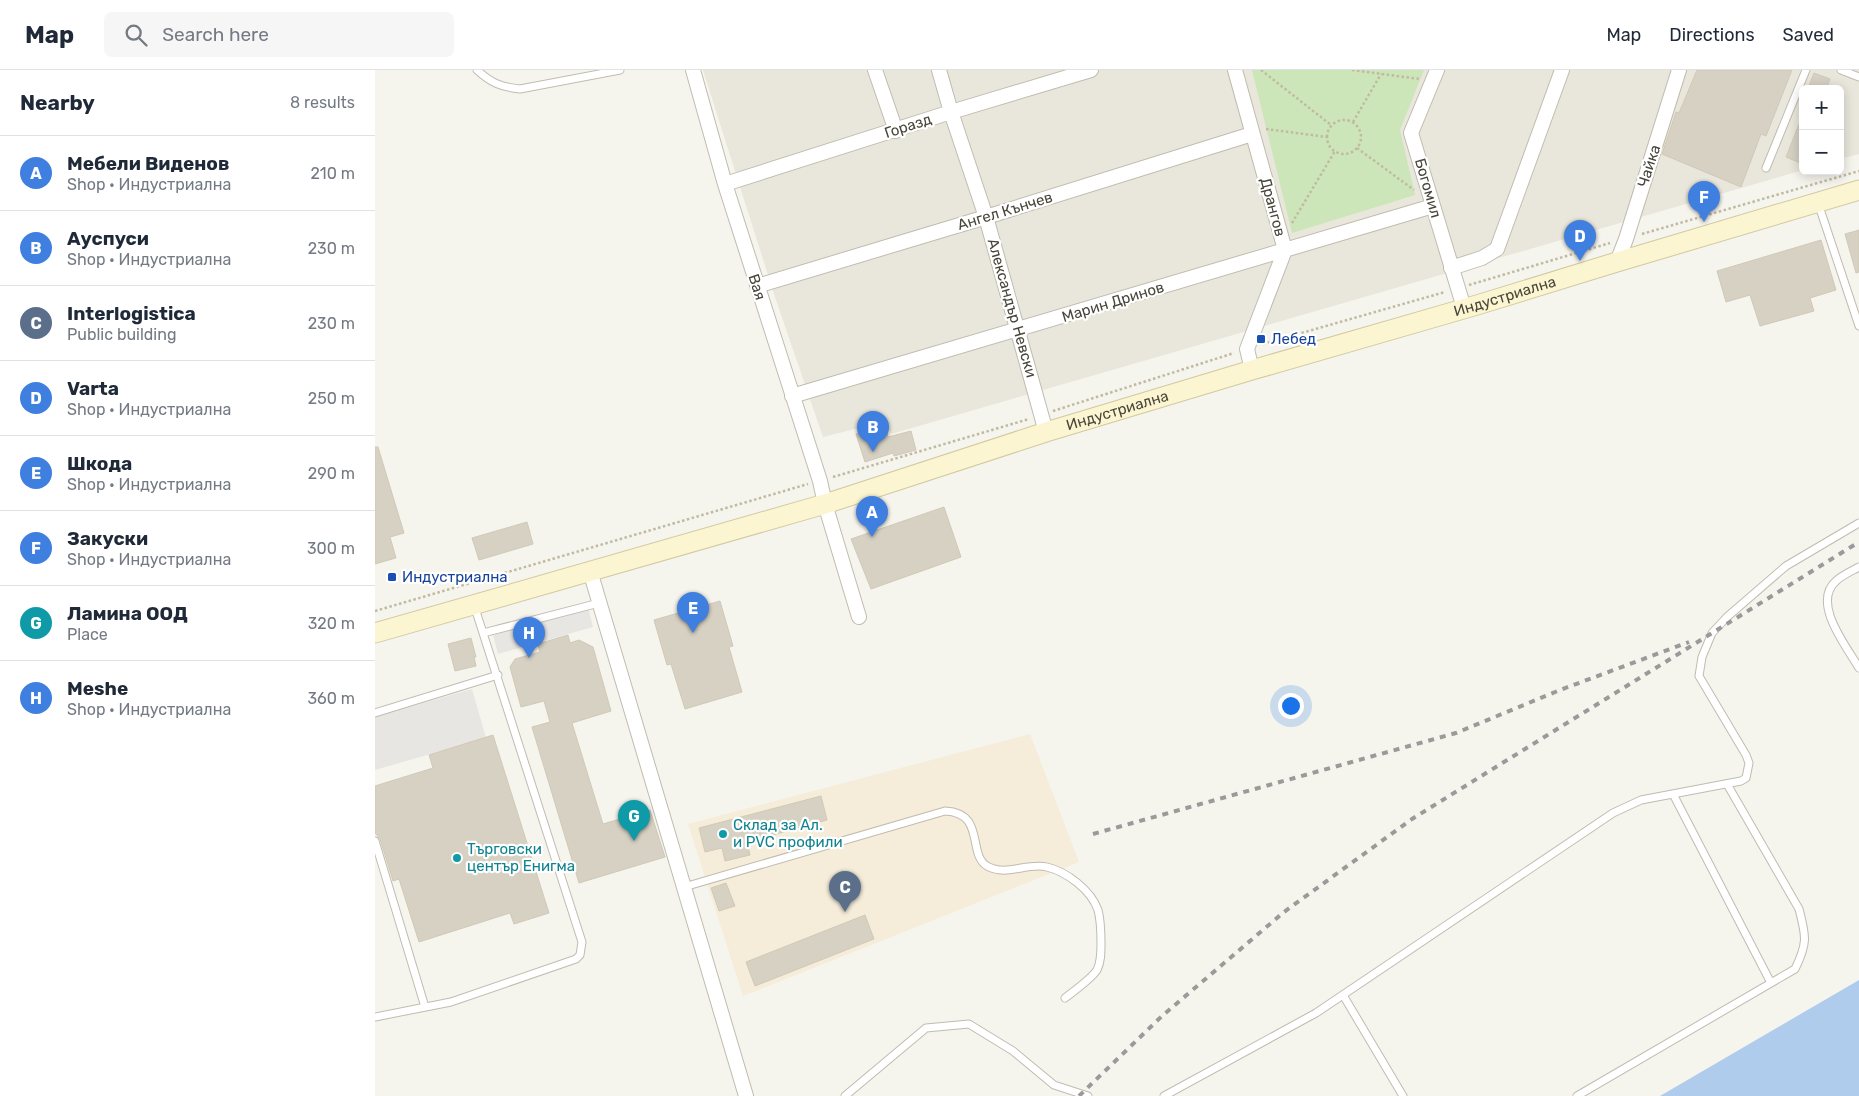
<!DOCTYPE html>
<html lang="en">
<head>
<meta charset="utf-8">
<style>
	body { margin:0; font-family:Rubik,sans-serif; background:#f6f6f7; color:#1f2937 }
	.controls { position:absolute; right:15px; top:15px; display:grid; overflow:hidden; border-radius:8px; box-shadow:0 2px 12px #0003 }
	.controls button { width:45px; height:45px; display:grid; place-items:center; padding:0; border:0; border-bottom:1px solid #e0e1e3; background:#fff; color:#1f2937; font:25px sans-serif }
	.you { position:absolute; left:915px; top:635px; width:18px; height:18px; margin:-12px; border:4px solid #fff; border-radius:50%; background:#1a73e8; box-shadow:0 0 0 8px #1a73e833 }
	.badge { display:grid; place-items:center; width:32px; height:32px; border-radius:50%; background:#eb602e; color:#fff; font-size:16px; font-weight:700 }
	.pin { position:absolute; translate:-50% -41px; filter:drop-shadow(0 1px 2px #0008) }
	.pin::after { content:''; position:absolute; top:26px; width:18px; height:15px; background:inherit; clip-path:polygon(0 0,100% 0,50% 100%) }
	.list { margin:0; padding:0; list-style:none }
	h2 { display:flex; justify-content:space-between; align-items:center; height:65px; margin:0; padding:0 20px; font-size:21px }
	h2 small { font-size:16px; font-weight:400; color:#747a83 }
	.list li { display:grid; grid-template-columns:32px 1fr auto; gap:15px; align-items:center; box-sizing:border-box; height:75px; padding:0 20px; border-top:1px solid #e0e1e3 }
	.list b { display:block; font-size:19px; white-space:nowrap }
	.list p { margin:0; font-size:16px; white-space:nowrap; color:#747a83 }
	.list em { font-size:16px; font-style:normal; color:#747a83 }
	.icon { flex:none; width:28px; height:28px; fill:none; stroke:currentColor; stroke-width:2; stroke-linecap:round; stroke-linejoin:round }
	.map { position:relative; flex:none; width:1484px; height:1026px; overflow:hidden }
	header { display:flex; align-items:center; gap:30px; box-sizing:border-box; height:70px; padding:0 25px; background:#fff; border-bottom:1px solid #e0e1e3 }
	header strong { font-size:24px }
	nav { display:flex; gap:28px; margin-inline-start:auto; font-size:18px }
	.search { width:350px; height:45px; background:#f6f6f7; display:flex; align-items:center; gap:12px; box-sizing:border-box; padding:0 18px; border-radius:8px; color:#747a83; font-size:19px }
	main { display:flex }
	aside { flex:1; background:#fff }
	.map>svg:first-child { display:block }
	.residential { fill:#e9e6db }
	.commercial { fill:#f5ecda }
	.green { fill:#cde6b9 }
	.parking { fill:#e8e6e3 }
	.water { fill:#afccec }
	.building { fill:#d6d1c3; stroke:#d1c9b6 }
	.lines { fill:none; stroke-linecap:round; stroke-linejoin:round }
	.lane-casing { stroke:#c0bcb0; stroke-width:9 }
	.street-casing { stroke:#c0bcb0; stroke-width:16 }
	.secondary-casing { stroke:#d1c9a0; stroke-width:21 }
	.path { stroke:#c1baa2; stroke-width:2.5; stroke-dasharray:2.5 2.5; stroke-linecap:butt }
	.lane { stroke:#fff; stroke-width:7 }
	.street { stroke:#fff; stroke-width:14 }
	.secondary { stroke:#fbf6d1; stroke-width:19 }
	.rail { stroke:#9a9a9a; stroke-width:4; stroke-dasharray:6 6; stroke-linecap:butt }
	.transit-dot { fill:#1a4fb4; stroke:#fff; stroke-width:2 }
	.culture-dot { fill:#0f9aa8; stroke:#fff; stroke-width:2 }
	.labels { text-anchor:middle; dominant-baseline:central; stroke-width:4.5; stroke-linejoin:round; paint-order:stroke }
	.street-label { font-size:15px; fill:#49453a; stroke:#fff }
	.transit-label { font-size:15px; fill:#164399; stroke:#fff; text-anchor:start }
	.culture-label { font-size:15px; fill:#0d838f; stroke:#fff; text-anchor:start }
</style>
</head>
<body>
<header>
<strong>Map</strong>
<div class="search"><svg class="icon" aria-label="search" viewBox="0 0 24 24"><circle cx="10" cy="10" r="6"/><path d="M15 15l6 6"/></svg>Search here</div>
<nav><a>Map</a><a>Directions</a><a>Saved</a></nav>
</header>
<main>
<aside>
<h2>Nearby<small>8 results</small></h2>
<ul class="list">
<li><span class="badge" style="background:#3f7fe0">A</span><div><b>Мебели Виденов</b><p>Shop · Индустриална</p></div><em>210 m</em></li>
<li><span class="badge" style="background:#3f7fe0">B</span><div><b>Ауспуси</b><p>Shop · Индустриална</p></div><em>230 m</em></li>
<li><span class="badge" style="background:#5c6f8a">C</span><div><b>Interlogistica</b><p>Public building</p></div><em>230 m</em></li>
<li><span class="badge" style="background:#3f7fe0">D</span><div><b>Varta</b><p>Shop · Индустриална</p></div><em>250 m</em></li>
<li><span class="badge" style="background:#3f7fe0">E</span><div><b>Шкода</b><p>Shop · Индустриална</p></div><em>290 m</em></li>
<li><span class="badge" style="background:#3f7fe0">F</span><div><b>Закуски</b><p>Shop · Индустриална</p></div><em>300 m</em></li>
<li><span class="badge" style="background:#0f9aa8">G</span><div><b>Ламина ООД</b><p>Place</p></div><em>320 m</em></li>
<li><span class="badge" style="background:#3f7fe0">H</span><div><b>Meshe</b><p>Shop · Индустриална</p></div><em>360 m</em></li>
</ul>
</aside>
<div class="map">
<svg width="1484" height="1026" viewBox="0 0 1484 1026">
	<rect width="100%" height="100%" fill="#f5f4ed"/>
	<path class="residential" d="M328 0H1484V84L1465 89V19H1428V100L516 364 511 351 448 367 400 227Z"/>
	<path class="commercial" d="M655 664 704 792 368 926 313 754Z"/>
	<path class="green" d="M877 0H1049L1025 60 1040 125 917 163Z"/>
	<path class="parking" d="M213 537 218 557 123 584 118 565Z
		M97 619 111 668 0 700V647Z"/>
	<path class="water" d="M1484 910V1026H1285Z"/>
	<path class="building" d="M1322 0H1417L1391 66 1386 64 1366 117 1287 84 1301 42 1304 43Z
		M1439 3 1455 9 1451 19H1441L1434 16Z
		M1427 47H1428V94L1411 87Z
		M1484 160V202L1481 203 1470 164Z
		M1446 170 1461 220 1435 228 1439 241 1385 256 1375 225 1351 232 1342 201Z
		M510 355 513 367 536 361 541 380 519 386 518 383 490 392 481 364Z
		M0 377H3L29 463 15 467 21 488 0 494Z
		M569 437 586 487 496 519 476 469Z
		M152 452 158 474 104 490 97 468Z
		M345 531 358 576 354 577 367 622 310 639 296 594 292 595 279 550Z
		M193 565 195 573 204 570 218 577 236 641 197 653 228 754 275 740 290 787 204 813 157 657 175 652 169 631 146 637 135 597 140 589 165 582 163 574Z
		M96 568 101 587H99L101 596 80 601 73 574Z
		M118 665 174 843 139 854 135 843 44 872 24 809 18 811 5 769 0 763V716L58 698 54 685Z
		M446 726 452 750 372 772 375 785 350 791 347 778 330 782 324 758Z
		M351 813 360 836 344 841 336 818Z
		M490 845 499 869 380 916 371 892Z"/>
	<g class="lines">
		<g class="lane-casing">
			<path id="lane" d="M102 0C116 13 126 17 145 19L245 0
				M1466 0 1484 7
				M1391 98 1431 0
				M1443 133 1484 256
				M1484 497C1477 501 1467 505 1461 511 1436 533 1472 577 1484 598
				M108 563 224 533
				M0 643 123 605
				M1298 724 1396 913
				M0 771 50 937
				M309 817 570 741C611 743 592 784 612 796 631 807 653 792 672 797 692 802 716 820 723 840 726 851 726 863 726 874 726 883 726 892 722 900 716 909 699 921 690 928
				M968 925 1028 1026
				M0 947 76 932 201 889 205 885 207 872 99 535
				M470 1026 551 958 594 954 638 981 679 1015 713 1026
				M789 1026 941 943 1238 743 1266 730 1366 711 1371 708 1374 693 1371 685 1324 606 1327 587 1337 563 1352 547 1411 496 1484 453
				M1202 1026 1420 899C1433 873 1431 866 1424 839L1352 714"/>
		</g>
		<g class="street-casing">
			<path id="street" d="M318 0 350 114 445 411 450 434 484 547
				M500 0 521 61
				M564 0 576 42 611 147 671 362
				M860 0 910 180 872 279 877 300
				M1062 0 1036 63 1089 238
				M350 114 576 42 716 0
				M1242 192 1251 169 1304 0
				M1076 198 1107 188 1122 179 1187 0
				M382 216 611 147 877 64
				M417 326 1058 136
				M215 501 371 1026"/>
		</g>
		<g class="secondary-casing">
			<g id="secondary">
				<path id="s1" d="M0 563 450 434 671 362 877 300 1102 235 1242 192 1484 120"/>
			</g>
		</g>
		<path class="path" d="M886 0 956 55
			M977 0 1045 9
			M952 67a17 17 0 1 1 34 0a17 17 0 1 1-34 0Z
			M978 52 1006 4
			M891 59 952 67
			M982 78 1039 120
			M917 153 960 81
			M1267 164 1484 101
			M1094 215 1235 173
			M888 274 1070 222
			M678 341 859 283
			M458 407 654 349
			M0 541 433 414"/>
		<use href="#lane" class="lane"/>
		<use href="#street" class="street"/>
		<use href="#secondary" class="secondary"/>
		<path class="rail" d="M718 764 1081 663 1185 620 1314 572
			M704 1026 787 946 909 842 1037 749 1484 472"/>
	</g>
	<g class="transit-dot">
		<rect x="881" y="264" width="10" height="10" rx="2.5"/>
		<rect x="12" y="502" width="10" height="10" rx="2.5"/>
	</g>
	<g class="culture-dot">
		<circle cx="348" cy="764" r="5"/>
		<circle cx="82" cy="788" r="5"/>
	</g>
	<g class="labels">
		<g class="street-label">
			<text transform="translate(533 56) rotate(-18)">Горазд</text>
			<text transform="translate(1274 96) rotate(-72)">Чайка</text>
			<text transform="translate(1053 118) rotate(74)">Богомил</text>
			<text transform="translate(898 137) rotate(75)">Дрангов</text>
			<text transform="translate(630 141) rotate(-17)">Ангел Кънчев</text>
			<text transform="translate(382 217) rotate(72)">Вая</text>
			<text stroke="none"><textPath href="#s1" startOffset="1179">Индустриална</textPath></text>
			<text transform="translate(738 232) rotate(-17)">Марин Дринов</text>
			<text transform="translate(637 238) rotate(74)">Александър Невски</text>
			<text stroke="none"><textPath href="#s1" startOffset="775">Индустриална</textPath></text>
		</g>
		<g class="transit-label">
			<text x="896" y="269">Лебед</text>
			<text x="27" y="507">Индустриална</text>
		</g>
		<g class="culture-label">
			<text x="358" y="755">Склад за Ал.<tspan x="358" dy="17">и PVC профили</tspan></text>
			<text x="92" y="779">Търговски<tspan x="92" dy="17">център Енигма</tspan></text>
		</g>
	</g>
</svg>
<div class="controls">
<button>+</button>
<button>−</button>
</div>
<div class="you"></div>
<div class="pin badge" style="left:497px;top:467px;background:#3f7fe0">A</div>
<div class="pin badge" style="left:498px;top:382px;background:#3f7fe0">B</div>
<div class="pin badge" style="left:470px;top:842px;background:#5c6f8a">C</div>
<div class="pin badge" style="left:1205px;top:191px;background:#3f7fe0">D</div>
<div class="pin badge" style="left:318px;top:563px;background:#3f7fe0">E</div>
<div class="pin badge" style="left:1329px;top:152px;background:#3f7fe0">F</div>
<div class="pin badge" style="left:259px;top:771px;background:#0f9aa8">G</div>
<div class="pin badge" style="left:154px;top:588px;background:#3f7fe0">H</div>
</div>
</main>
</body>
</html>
